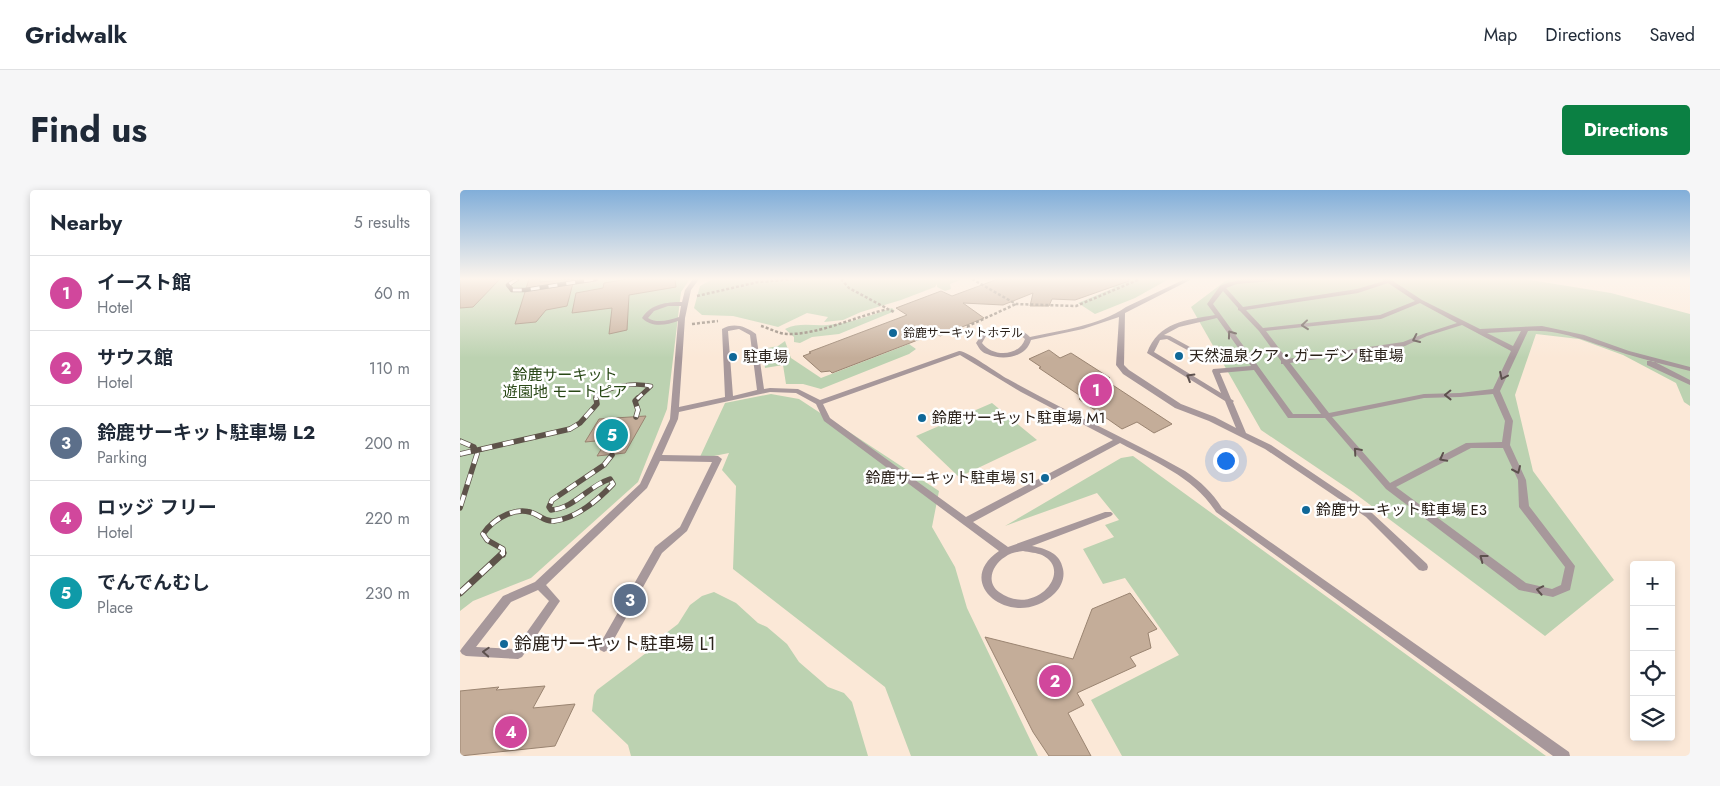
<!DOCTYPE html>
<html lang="en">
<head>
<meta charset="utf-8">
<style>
	body { margin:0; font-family:Jost,"Noto Sans JP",sans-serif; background:#f6f6f7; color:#1f2937 }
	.controls { position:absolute; right:15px; bottom:15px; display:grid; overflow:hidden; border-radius:5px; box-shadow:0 2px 8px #0003 }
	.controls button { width:45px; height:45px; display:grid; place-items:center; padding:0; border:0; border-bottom:1px solid #e0e1e3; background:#fff; color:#1f2937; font:25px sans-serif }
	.you { position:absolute; left:765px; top:270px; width:18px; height:18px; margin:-12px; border:4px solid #fff; border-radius:50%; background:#1a73e8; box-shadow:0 0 0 8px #1a73e833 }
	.badge { display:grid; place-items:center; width:32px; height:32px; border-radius:50%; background:#0b8043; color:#fff; font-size:16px; font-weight:700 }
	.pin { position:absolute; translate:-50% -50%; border:2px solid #fff; box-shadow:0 1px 5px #0006 }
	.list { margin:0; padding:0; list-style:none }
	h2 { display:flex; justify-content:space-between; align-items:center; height:65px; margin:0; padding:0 20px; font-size:21px }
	h2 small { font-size:16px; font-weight:400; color:#747a83 }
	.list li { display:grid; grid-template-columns:32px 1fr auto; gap:15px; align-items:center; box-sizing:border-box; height:75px; padding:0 20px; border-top:1px solid #e0e1e3 }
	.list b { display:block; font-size:19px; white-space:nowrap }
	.list p { margin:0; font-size:16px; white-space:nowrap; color:#747a83 }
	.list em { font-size:16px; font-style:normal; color:#747a83 }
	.icon { flex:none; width:28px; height:28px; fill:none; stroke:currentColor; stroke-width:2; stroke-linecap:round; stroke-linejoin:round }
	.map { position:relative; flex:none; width:1230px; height:566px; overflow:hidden; border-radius:5px }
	header { display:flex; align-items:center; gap:30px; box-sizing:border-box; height:70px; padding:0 25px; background:#fff; border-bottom:1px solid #e0e1e3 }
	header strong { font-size:24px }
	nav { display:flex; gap:28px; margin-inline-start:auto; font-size:18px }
	.intro { display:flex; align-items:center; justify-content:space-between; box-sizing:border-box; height:120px; padding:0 30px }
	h1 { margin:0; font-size:35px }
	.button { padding:12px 22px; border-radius:5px; background:#0b8043; color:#fff; font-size:18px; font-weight:700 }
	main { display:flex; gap:30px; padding:0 30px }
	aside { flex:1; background:#fff; border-radius:5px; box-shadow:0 2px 8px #0003 }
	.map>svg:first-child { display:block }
	.green { fill:#bcd2b1 }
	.building { fill:#c4ad99; stroke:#9a8471 }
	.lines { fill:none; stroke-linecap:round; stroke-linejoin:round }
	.path { stroke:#8c7f73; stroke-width:2.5; stroke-dasharray:3 2; stroke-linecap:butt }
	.service { fill:#a7989b; fill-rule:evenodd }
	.rail-far2-casing { stroke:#5e534a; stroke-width:4.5 }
	.rail-far1-casing { stroke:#5e534a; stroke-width:5.5 }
	.rail-casing { stroke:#5e534a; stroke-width:7 }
	.rail-far2 { stroke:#fff; stroke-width:3; stroke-dasharray:9; stroke-linecap:butt }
	.rail-far1 { stroke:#fff; stroke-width:4; stroke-dasharray:11; stroke-linecap:butt }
	.rail { stroke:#fff; stroke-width:5; stroke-dasharray:14; stroke-linecap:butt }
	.oneway { stroke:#5d514e }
	.poi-dot { fill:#106898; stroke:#fff; stroke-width:2 }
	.labels { text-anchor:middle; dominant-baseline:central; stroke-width:5; stroke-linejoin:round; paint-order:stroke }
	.far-poi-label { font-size:12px; fill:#2b221b; stroke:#fff; text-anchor:start }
	.poi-label { font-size:15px; fill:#2b221b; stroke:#fff; text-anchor:start }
	.park-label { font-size:15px; fill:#284715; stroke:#fff }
	.near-poi-label { font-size:18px; fill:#2b221b; stroke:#fff; text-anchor:start }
</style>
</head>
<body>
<header>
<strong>Gridwalk</strong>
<nav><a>Map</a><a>Directions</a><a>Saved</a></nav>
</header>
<div class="intro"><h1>Find us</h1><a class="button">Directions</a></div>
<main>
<aside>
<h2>Nearby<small>5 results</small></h2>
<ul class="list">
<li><span class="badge" style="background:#d1479c">1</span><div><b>イースト館</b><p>Hotel</p></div><em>60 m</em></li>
<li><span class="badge" style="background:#d1479c">2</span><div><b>サウス館</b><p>Hotel</p></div><em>110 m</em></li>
<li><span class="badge" style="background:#5c6f8a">3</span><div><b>鈴鹿サーキット駐車場 L2</b><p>Parking</p></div><em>200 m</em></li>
<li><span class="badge" style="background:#d1479c">4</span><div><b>ロッジ フリー</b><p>Hotel</p></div><em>220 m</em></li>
<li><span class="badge" style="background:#0f9aa8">5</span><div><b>でんでんむし</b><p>Place</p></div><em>230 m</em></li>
</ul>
</aside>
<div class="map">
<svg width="1230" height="566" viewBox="0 0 1230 566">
	<rect width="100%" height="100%" fill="#fbe8d7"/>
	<path class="green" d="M0 89H230L221 102 207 219 178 292 71 388 13 411 0 421Z
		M253 89H502L490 94 491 99 485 101 477 97V94L475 97 441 110 401 122 383 130 364 132 368 127 347 123 318 137 273 126 242 125 234 118 240 96Z
		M638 89H709L675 108 635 124 618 113 654 98Z
		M768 89H1064L1151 103 1230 124V216L1224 212 1216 193 1163 165 1119 149 1076 144 1055 205 1073 281 1154 390 1085 446 893 302 801 240 731 117Z
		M432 118 435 121 379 144 352 147 340 153 334 152V147L325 139C339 132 352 136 367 135 389 134 411 125 432 118Z
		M325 151 331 168 361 188 449 154 456 159 449 164 361 199 343 194H326L323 175 305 178 303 159 318 156Z
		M311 204 339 209 479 301 472 337 495 377 507 418 578 566H451L425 497 273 379 276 296 262 280 269 263 239 269 265 213Z
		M532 213 577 250 499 287 456 246Z
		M673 266 1086 566H662L631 510 719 465 665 388 643 394 623 359 654 347 645 335 659 330 637 303 545 336 661 268Z
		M254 402 276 413 298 433 307 437 327 454 339 472 368 497 384 503 392 512 408 566H171L168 555 132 521 134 505 137 500 190 460 201 447 218 434 230 415 242 406Z"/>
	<path class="building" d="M0 89H40L13 117 0 118Z
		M69 89H80V92L114 89 107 116 86 120 76 132 55 134Z
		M168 89H215L216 97 169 105 167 140 149 144 152 118 112 123 116 103 143 98 144 93Z
		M538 89H669V91L615 110 592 109 589 116H570L573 103 543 115 503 113 524 128 480 146 476 143 372 183 370 181 361 182 343 166 351 163 349 162 447 125 436 118 481 101 492 106Z
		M589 160 600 168 611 163 650 188 645 190 712 234 694 243 677 232 662 239 619 209 622 207 579 178 581 177 569 169Z
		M186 226 165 263 137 266 147 250 125 252 139 229Z
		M670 403 697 439 688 443 691 458 670 467 676 476 617 503 624 515 608 523 631 566H589L573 542 525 447 613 469 632 419Z
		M85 496 73 518 115 514 95 556 0 566V501L39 497 36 500Z"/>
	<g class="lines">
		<path class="path" d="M381 89 389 98 428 119
			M512 89 556 114 616 116 680 89
			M237 106 298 92 338 89
			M232 134 258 131
			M301 136C309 138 319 144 327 144 358 145 397 126 428 119L434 122
			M514 141 506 137 556 114"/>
		<path class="service" d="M233 89H239L231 100 225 128 219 217 265 207 262 139C273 132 286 136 296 144L304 199 310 198 338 199 360 210 499 161C506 160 538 184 548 189 606 222 667 248 725 281 741 292 752 302 762 318L1109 562 1110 566H1093L756 322C734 287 695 272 660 253L513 332 548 357 645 322H651L653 324 651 326 572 356C587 359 600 363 603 379 605 388 601 397 595 403 555 443 490 394 539 361L364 231 356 214 336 203 310 202 219 222 218 229 202 265 258 266 262 269 227 341 202 363 148 460 144 462 140 460 138 457 140 454 195 357 220 337 252 272 200 271 187 298 86 395 100 411 62 467 58 469 6 466 2 464 0 461 2 458 43 406 75 392 180 294 210 229 218 131C206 135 192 138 182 128 191 114 206 112 222 112L225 100ZM208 116H221L219 127C209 130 198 134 188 128L194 121ZM279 139 290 145 297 200 273 206 268 141ZM500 165 561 202 653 250 506 327 370 228 363 214ZM563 361C569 362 577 363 582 365 615 381 574 428 539 402 525 392 533 374 545 367 550 363 557 362 563 361ZM78 400 89 411 55 459 16 457 51 412Z
			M725 89H732L665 123 664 175 669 180 721 214 755 227 776 238 765 211 687 163C698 132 726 130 755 125L747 114 760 96 767 93 784 89H816L813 91 777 94 766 98 783 117 897 99 924 91 923 89H930L962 110 1020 139 1082 136 1124 145 1169 161 1230 177V181C1209 176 1187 170 1166 164 1133 154 1102 139 1068 141L1040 201 1053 231 1050 255 1066 290 1069 316 1115 376 1110 400 1093 407 1059 400 926 299 865 228H828L794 180 760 183 771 209 774 211 773 212 786 243 811 255 912 323 967 374 968 377 967 380 963 381 959 380 906 327 805 259 749 231 715 218 663 184 656 175 659 127 623 139 571 150C566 168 542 171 527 164 521 162 519 158 516 153L522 144C538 139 556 133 570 147 602 140 638 136 666 117ZM928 93 955 111 920 125 803 138 786 120 898 103ZM763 101 778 118V120L780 121 799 141 821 171V174H823L861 224H833L753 114ZM960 113 997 133 963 144 943 152 827 169 806 141 921 129ZM757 128 791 176 753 179 752 181 761 203 694 162 700 150 707 149 744 169H748V167L710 146 704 145 719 137ZM1002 135 1051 161 1033 199 1000 203 964 204 869 223 830 173 945 156 967 146ZM1061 141 1053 156 1027 143ZM544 142C552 142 559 143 565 149 559 167 532 167 522 153L526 146ZM1033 204 1045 231 1042 252 1006 253 930 293 872 227 964 208 1000 207ZM1011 258H1043L1058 290 1059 317 1105 377 1101 395 1092 399 1066 393 936 297Z
			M1187 171H1193L1230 190V195L1187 175Z"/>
		<g class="rail-far2-casing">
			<path id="rail-far2" d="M57 89 48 95 52 100H65L136 89
				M136 209V206C152 196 173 192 191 196L177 209"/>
		</g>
		<g class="rail-far1-casing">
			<path id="rail-far1" d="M176 227 178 220 175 211 178 208
				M0 251 14 257 17 264 0 318
				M0 264 110 239 120 233 137 214 136 208
				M43 365V359L27 350 23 344C34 328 58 314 77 325 83 328 86 332 94 331 117 328 138 310 153 294L150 289C128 296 115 318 91 320L89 317 92 310 144 275 152 265"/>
		</g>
		<g class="rail-casing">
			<path id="rail" d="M0 403 43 363"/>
		</g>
		<use href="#rail-far2" class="rail-far2"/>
		<use href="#rail-far1" class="rail-far1"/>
		<use href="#rail" class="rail"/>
	</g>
	<defs><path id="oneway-chevron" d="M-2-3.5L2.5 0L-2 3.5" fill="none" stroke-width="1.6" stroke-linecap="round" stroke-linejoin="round" transform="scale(1.25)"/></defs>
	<g class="oneway">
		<use href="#oneway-chevron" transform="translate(845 135) rotate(174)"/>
		<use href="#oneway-chevron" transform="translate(771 144) rotate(-126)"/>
		<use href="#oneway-chevron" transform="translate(956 149) rotate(155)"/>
		<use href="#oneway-chevron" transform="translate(1043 186) rotate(115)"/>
		<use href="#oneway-chevron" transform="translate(730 187) rotate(-149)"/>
		<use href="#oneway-chevron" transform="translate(988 205) rotate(179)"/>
		<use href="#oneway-chevron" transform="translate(897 261) rotate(-131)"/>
		<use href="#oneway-chevron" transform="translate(983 268) rotate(152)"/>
		<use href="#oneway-chevron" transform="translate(1057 280) rotate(66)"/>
		<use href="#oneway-chevron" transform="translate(1023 368) rotate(-143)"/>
		<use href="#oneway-chevron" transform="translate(1080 400) rotate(-169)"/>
		<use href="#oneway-chevron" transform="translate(26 462) rotate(-177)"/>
	</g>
	<linearGradient id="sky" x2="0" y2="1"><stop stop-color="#81aed9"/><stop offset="0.53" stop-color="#fdf5ed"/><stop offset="1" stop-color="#fdf5ed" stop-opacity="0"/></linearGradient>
	<rect width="1230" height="168" fill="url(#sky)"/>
	<g class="poi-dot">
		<circle cx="433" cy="143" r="5"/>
		<circle cx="719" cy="166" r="5"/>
		<circle cx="273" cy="167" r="5"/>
		<circle cx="462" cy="228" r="5"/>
		<circle cx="585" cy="288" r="5"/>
		<circle cx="846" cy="320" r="5"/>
		<circle cx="44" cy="454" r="5"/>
	</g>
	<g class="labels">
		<g class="far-poi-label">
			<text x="443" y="143">鈴鹿サーキットホテル</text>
		</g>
		<g class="poi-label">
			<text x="729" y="166">天然温泉クア・ガーデン 駐車場</text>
			<text x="283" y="167">駐車場</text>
			<text x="472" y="228">鈴鹿サーキット駐車場 M1</text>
			<text x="575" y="288" text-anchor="end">鈴鹿サーキット駐車場 S1</text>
			<text x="856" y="320">鈴鹿サーキット駐車場 E3</text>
		</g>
		<g class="park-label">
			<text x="105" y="185">鈴鹿サーキット<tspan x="105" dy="17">遊園地 モートピア</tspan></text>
		</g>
		<g class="near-poi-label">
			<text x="54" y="454">鈴鹿サーキット駐車場 L1</text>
		</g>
	</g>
</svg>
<div class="controls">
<button>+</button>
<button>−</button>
<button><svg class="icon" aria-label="locate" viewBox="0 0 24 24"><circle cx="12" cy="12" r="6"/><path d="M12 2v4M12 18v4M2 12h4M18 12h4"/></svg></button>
<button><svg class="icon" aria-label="layers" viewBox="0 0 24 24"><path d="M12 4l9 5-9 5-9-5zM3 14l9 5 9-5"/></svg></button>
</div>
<div class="you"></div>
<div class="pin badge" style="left:636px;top:200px;background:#d1479c">1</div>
<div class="pin badge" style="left:595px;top:491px;background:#d1479c">2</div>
<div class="pin badge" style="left:170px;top:410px;background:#5c6f8a">3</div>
<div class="pin badge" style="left:51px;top:542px;background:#d1479c">4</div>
<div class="pin badge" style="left:152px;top:245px;background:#0f9aa8">5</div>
</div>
</main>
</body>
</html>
